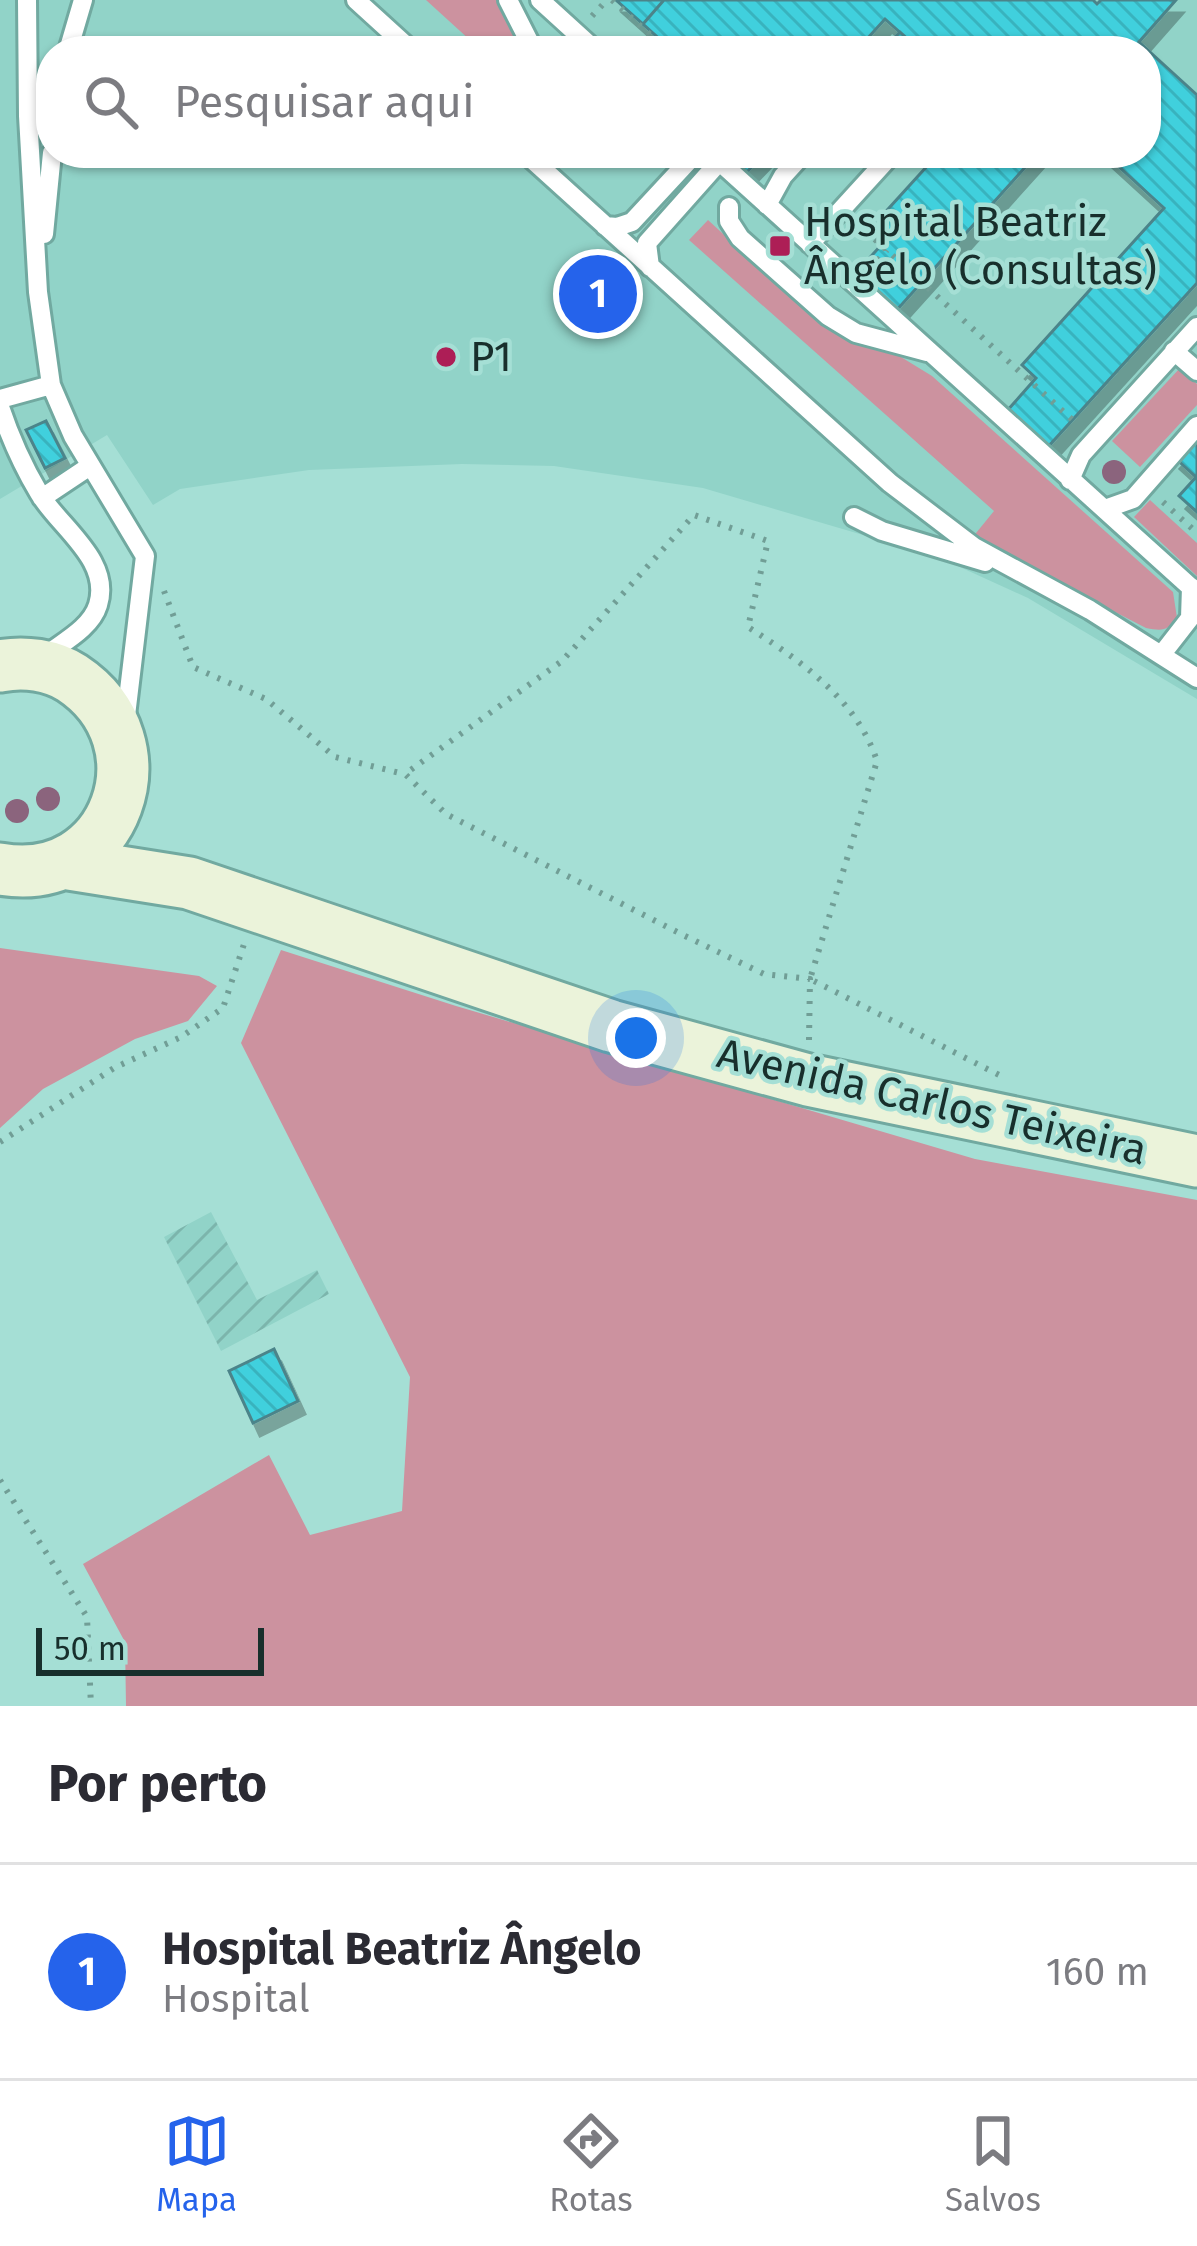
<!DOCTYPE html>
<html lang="pt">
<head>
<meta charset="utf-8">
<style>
	body { margin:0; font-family:"Fira Sans",sans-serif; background:#f7f7f7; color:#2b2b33 }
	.scale { position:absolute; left:36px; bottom:30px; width:228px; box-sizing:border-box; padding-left:12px; border:6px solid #182f2c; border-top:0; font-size:33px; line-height:42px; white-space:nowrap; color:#182f2c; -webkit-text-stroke:9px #a5dfd5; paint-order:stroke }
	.you { position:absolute; left:636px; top:1038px; width:42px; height:42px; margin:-30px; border:9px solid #fff; border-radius:50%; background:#1a73e8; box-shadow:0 0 0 18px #1a73e833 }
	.badge { display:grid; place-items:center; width:78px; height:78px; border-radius:50%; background:#2563eb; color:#fff; font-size:39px; font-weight:700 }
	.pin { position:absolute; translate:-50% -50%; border:6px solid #fff; box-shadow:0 3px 12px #0006 }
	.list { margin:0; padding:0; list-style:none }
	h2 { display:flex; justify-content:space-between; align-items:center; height:156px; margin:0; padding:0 48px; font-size:51px }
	h2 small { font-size:39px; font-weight:400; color:#7c7c81 }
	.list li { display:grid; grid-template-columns:78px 1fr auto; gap:36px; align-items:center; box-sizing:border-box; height:216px; padding:0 48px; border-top:3px solid #e1e1e2 }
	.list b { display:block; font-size:45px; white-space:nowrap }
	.list p { margin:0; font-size:39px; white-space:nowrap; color:#7c7c81 }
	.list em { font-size:39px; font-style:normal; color:#7c7c81 }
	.icon { flex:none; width:66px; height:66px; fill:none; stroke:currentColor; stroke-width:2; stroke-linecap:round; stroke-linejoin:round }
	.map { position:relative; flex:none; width:1197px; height:1706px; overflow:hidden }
	.search { position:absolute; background:#fff; box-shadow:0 3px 9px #0004; left:36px; right:36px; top:36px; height:132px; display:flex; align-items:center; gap:30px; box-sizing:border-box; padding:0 42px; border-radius:48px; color:#7c7c81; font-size:45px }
	.sheet { height:372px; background:#fff }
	nav { display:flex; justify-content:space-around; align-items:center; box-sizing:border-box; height:168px; border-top:3px solid #e1e1e2; background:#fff; font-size:33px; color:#7c7c81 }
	nav a { display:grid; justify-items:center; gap:6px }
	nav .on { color:#2563eb }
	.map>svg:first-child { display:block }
	.built { fill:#91d3c8; fill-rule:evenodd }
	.industrial { fill:url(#industrial-furrows) }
	.grass { fill:#cc929f }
	.building { fill:url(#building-back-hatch); stroke:#4c848a; stroke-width:3; filter:url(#shadow) }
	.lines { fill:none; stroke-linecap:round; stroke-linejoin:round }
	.lane-casing { stroke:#71a9a0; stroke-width:24 }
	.secondary-casing { stroke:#71a9a0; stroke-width:57 }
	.path { stroke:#719e96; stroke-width:6; stroke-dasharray:3 9; stroke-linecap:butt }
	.lane { stroke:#fff; stroke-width:18 }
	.secondary { stroke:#ebf3da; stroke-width:51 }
	.tree { fill:#8b647d }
	.poi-dot { fill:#ad1e56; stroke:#a5dfd5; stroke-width:4.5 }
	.labels { text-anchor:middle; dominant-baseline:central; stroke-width:9; stroke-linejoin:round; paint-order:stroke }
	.poi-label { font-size:42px; fill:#182f2c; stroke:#a5dfd5; text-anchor:start }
	.street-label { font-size:42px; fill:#182f2c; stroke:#a5dfd5 }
</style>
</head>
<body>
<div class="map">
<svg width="1197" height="1706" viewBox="0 0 1197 1706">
	<defs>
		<pattern id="industrial-furrows" width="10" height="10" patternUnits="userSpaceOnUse" patternTransform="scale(3)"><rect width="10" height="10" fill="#91d3c8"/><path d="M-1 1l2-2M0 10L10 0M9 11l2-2" fill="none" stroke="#7cb5ac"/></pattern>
		<pattern id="building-back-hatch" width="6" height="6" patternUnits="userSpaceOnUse" patternTransform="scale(3)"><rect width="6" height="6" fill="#41d0dd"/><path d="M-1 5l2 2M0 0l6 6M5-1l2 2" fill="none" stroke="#38b3be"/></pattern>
		<filter id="shadow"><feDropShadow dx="7" dy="13" stdDeviation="0" flood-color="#0004"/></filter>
	</defs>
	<rect width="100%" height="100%" fill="#a5dfd5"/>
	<path class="built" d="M0 0H1197V699L1028 598 938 557 703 488 554 466 462 464 309 470 180 489 153 505 107 435 0 499ZM51 51H1146V153H51Z"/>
	<path class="industrial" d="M211 1212 257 1300 317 1270 329 1294 221 1351 164 1237Z"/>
	<path class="grass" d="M426 0H497L525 51H482Z
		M708 220 821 324 901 357 932 376 1173 592 1177 618C1168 631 1162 631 1146 628L972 538 994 511 689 240Z
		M1180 368 1197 384V405L1140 467 1112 441Z
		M1150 500 1197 543V576L1134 517Z
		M0 948 199 976 217 986 188 1021 135 1039 43 1089 0 1128Z
		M281 950 456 1006 975 1159 1197 1200V1706H126L125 1642 83 1564 269 1455 310 1535 402 1511 410 1377 241 1043Z"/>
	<path class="building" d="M616 0H664L643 24Z
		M664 0H1093L1097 4 1101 0H1176L1139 42 1197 95V283L1046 449 1006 412 1036 378 1022 365 1164 208 1104 153H1146V51H921L885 19 856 51H673L643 24Z
		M900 32 921 51H882Z
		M720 153H765L744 175Z
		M939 153H1038L895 312 854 275 884 242 870 229Z
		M46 421 65 458 45 468 26 430Z
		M1197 430V476L1196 477 1173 456Z
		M1197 476V512L1179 496Z
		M274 1349 298 1401 253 1423 229 1371Z"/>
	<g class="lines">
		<g class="lane-casing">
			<path id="lane" d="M27 0 28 116 38 292 51 385 73 436 145 556 125 724
				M356 0 412 51
				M508 0 534 51
				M540 0 596 51
				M68 51 83 0
				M525 153 890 483 974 547 1090 610 1197 678
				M710 153 1197 593
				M767 205 783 176 804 153
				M729 207V221L740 238 828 316 856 333 927 352
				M605 226 617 227 632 222 696 153
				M44 234 52 153
				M810 244 893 153
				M650 267 647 243 719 162
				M1174 351 1197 371
				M0 399 51 385
				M0 407C10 437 23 466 39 493 59 527 112 560 98 605 91 628 63 642 45 656
				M1070 480 1081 455 1197 327
				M42 498 90 466
				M1105 509 1133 499 1197 426
				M854 517 882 531 985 562
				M1162 654 1190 618 1191 587"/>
		</g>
		<g class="secondary-casing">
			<path id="secondary" d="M0 666C24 661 52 665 72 678 169 742 117 890 0 869
				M63 863 189 883 611 1026 808 1080 1197 1161"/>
		</g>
		<path class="path" d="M612 0 668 51
			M592 16 607 0
			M857 223 1077 424
			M870 269 887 250
			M1163 502 1197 533
			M164 591 193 667 266 699 335 757 404 774
			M809 1040 810 979 764 974 683 935 446 814 405 774 562 661 694 515 768 541 748 627C801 661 857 700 877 761L810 979 1005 1078
			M0 1142 114 1068 181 1037 223 1008 245 941
			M0 1480 87 1617 91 1706"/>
		<use href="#lane" class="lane"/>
		<use href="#secondary" class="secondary"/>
	</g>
	<g class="tree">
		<circle cx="1114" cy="472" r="12"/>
		<circle cx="48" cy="799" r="12"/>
		<circle cx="17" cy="811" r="12"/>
	</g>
	<g class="poi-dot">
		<rect x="768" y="234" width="24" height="24" rx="6"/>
		<circle cx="446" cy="357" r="12"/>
	</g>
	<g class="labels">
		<g class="poi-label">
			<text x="804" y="222">Hospital Beatriz<tspan x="804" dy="48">Ângelo (Consultas)</tspan></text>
			<text x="470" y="357">P1</text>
		</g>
		<g class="street-label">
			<text transform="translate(932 1102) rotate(13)">Avenida Carlos Teixeira</text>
		</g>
	</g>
</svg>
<div class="scale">50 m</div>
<div class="you"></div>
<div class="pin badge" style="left:598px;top:294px">1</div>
<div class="search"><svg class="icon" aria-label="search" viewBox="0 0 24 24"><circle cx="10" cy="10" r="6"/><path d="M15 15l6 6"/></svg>Pesquisar aqui</div>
</div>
<section class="sheet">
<h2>Por perto<small></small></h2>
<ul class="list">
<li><span class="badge">1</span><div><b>Hospital Beatriz Ângelo</b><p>Hospital</p></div><em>160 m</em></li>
</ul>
</section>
<nav>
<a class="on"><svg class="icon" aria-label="map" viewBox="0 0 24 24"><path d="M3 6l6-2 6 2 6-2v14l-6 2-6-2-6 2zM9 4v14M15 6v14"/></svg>Mapa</a>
<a><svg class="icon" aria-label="directions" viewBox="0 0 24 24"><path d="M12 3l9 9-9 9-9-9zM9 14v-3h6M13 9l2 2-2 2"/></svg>Rotas</a>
<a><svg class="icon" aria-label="saved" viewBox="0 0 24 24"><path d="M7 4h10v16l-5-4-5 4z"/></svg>Salvos</a>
</nav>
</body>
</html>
